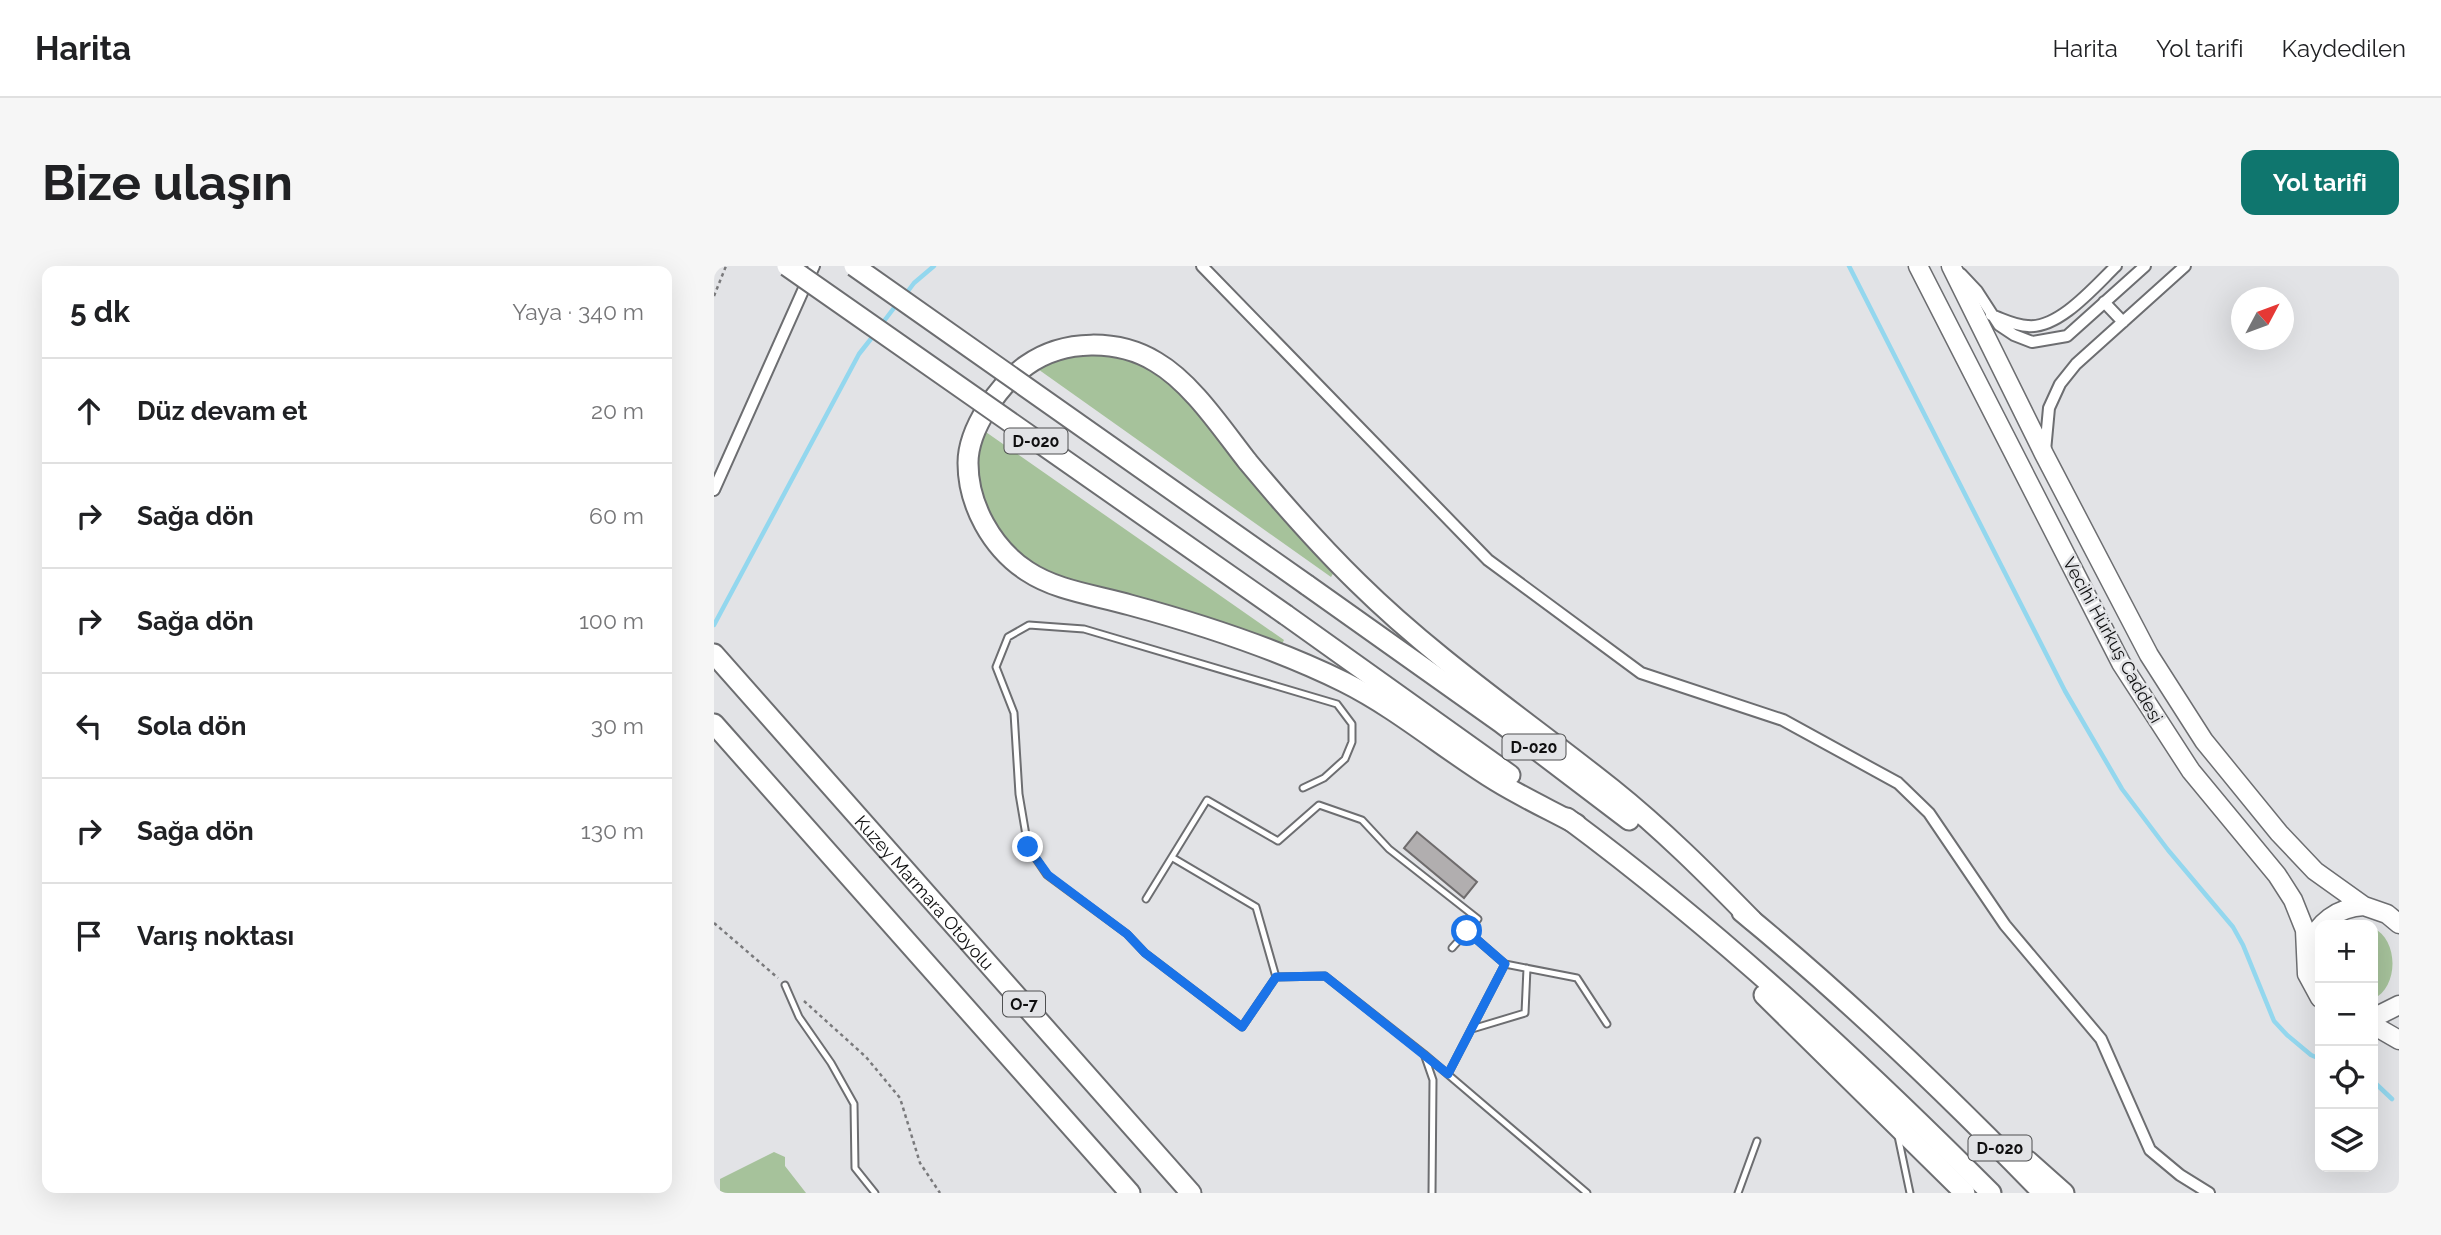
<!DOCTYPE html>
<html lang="tr">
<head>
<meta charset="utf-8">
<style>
	body { margin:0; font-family:Raleway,sans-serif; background:#f6f6f6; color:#202124 }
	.controls { position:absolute; right:21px; bottom:21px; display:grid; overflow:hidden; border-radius:14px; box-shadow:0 7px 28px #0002 }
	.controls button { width:63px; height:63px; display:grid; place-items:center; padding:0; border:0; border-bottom:2px solid #e0e0e0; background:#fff; color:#202124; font:35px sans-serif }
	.compass { position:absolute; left:1517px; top:21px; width:63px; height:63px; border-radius:50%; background:#fff; box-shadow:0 7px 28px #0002; rotate:49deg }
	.stop { position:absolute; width:21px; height:21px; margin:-16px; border:5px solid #1a73e8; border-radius:50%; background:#fff }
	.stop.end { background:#1a73e8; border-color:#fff; box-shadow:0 2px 7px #0008 }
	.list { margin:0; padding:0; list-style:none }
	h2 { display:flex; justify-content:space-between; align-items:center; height:91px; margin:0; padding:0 28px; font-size:30px }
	h2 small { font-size:23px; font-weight:400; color:#757577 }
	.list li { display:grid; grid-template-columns:46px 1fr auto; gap:21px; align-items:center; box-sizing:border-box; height:105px; padding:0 28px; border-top:2px solid #e0e0e0 }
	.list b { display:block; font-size:26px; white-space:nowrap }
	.list em { font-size:23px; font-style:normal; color:#757577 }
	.icon { flex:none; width:38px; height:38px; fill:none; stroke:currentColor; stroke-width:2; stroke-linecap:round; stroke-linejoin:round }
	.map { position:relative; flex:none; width:1685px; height:927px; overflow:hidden; border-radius:14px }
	header { display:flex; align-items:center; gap:42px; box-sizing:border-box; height:98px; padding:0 35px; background:#fff; border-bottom:2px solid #e0e0e0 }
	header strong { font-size:33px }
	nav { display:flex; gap:38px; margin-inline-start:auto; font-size:24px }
	.intro { display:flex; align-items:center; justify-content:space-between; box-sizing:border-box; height:168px; padding:0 42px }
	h1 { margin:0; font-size:49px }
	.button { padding:18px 32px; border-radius:14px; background:#0f766e; color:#fff; font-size:24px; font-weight:700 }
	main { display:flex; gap:42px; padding:0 42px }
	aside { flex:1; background:#fff; border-radius:14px; box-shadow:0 7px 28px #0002 }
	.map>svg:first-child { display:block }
	.green { fill:#a6c29b }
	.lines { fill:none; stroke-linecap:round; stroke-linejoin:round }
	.stream { stroke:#93d7ee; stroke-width:4.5 }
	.building { fill:#b1aeaf; stroke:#6f6c6d; stroke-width:2 }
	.lane-casing { stroke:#6d6e71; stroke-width:9 }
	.street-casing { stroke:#6d6e71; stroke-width:14 }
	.primary-casing { stroke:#6d6e71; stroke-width:21 }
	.highway-casing { stroke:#6d6e71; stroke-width:23 }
	.path { stroke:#7a7a7c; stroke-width:2.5; stroke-dasharray:3.5 3.5; stroke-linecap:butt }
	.lane { stroke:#fff; stroke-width:5 }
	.street { stroke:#fff; stroke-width:10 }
	.primary { stroke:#fff; stroke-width:18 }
	.highway { stroke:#fff; stroke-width:19 }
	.highway-bridge-casing { stroke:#6d6e71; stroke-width:23; stroke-linecap:butt }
	.highway-bridge { stroke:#fff; stroke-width:19 }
	.route { stroke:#1a73e8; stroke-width:9 }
	.labels { text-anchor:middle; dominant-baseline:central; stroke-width:5; stroke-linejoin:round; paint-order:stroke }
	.shield { fill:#e2e3e6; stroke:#4e4f50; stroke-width:2 }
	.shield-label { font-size:16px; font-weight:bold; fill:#0f0f10 }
	.street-label { font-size:18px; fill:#0f0f10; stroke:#e2e3e6 }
</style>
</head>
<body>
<header>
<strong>Harita</strong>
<nav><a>Harita</a><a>Yol tarifi</a><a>Kaydedilen</a></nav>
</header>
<div class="intro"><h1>Bize ulaşın</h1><a class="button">Yol tarifi</a></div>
<main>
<aside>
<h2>5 dk<small>Yaya · 340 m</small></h2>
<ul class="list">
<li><svg class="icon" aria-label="ahead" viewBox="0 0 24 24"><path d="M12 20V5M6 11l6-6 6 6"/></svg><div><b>Düz devam et</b></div><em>20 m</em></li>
<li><svg class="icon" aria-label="right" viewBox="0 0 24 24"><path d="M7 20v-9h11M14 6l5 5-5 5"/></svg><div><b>Sağa dön</b></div><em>60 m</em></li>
<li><svg class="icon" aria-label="right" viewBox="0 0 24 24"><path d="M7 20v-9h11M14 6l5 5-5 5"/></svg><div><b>Sağa dön</b></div><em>100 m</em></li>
<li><svg class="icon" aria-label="left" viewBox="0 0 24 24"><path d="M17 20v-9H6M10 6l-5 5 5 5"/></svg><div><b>Sola dön</b></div><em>30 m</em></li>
<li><svg class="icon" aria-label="right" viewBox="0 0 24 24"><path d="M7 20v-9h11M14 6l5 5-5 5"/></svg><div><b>Sağa dön</b></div><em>130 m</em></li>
<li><svg class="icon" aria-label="arrive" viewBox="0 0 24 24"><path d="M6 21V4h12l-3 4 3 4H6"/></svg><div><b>Varış noktası</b></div></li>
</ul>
</aside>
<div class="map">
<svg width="1685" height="927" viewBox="0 0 1685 927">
	<rect width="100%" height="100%" fill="#e2e3e6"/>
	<path class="green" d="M377 85 414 92 446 110 476 138 528 205 620 306 617 311 321 101 342 92Z
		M269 164 570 374 567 380 337 310 307 294 279 261 262 212 265 211V188Z
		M1659 662C1685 673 1685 722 1659 733Z
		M60 886 71 891V900L92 927H6V913Z"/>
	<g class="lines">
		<path class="stream" d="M1135 0 1351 425 1408 523 1454 584 1519 661 1529 679 1560 755 1573 769 1597 789 1606 793
			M191 29 200 17 220 0
			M167 59 183 38
			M0 359 145 88 160 69
			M1659 815 1678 833"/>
	</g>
	<path class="building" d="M703 566 763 616 750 632 690 582Z"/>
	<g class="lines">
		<g class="lane-casing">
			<path id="lane" d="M589 522 610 512 631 493 638 476V458L623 438 370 363 315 359 294 371 282 401 300 447 305 528 314 581 333 609 413 668 431 687 528 761 562 711 611 710 710 788 873 927
				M459 592 542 641 562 711
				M432 633 493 534 564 575 605 539 648 554 675 583 764 653 738 682
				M753 665 791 698 863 712 893 758
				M71 719 85 751 117 797 140 838 141 902 161 927
				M758 763 811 747 813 702
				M710 788 719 814 718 927
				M734 808 791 698
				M1184 870 1196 927
				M1024 927 1043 875"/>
		</g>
		<g class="street-casing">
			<path id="street" d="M488 0 774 294 927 407 1069 454 1184 517 1215 547 1291 659 1387 773 1436 884 1466 909 1495 927
				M1247 8 1263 25 1285 59 1300 69 1318 76 1353 70 1431 0
				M1390 36 1409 56
				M1277 49C1289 53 1301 60 1314 60 1345 63 1381 20 1402 0
				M1331 185 1335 142 1346 118 1362 98 1471 0
				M0 224 100 0"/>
		</g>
		<g class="primary-casing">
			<path id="primary" d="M1204 0 1407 397 1477 505 1563 609 1579 634 1591 664 1593 708 1606 732
				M1237 0 1330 188 1435 389 1490 475 1565 567 1601 605 1650 640 1673 648 1685 658
				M1593 681C1605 656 1622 642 1650 640
				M1659 752 1685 739
				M1659 759 1685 774"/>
		</g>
		<g class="highway-casing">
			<g id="highway">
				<path d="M593 319 786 456 915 554"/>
				<path d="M572 349 796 509"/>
				<path id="s1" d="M0 388 477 927"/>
				<path d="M0 458 416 927"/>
				<path d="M853 552C1004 664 1144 794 1277 927"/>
				<path d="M862 558C836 544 808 531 782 515 730 483 684 443 630 416 561 382 490 359 416 339 382 329 343 325 313 305 278 282 254 239 254 197 254 163 285 118 313 99 350 73 404 73 442 96 478 117 508 163 534 196 569 238 605 279 644 317 722 394 813 455 898 523 948 563 993 608 1038 654"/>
				<path d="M1028 646C1134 733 1234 829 1329 927"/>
				<path d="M1050 729 1251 927"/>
				<path d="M1314 895 1350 927"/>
			</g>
		</g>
		<path class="path" d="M0 30 12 0
			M0 657 64 712
			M90 735 152 791 186 832 206 897 226 927"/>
		<use href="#lane" class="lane"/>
		<use href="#street" class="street"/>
		<use href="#primary" class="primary"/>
		<use href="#highway" class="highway"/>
		<g class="highway-bridge-casing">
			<path id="highway-bridge" d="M73 0 572 349
				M140 0 593 319"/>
		</g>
		<use href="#highway-bridge" class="highway-bridge"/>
	</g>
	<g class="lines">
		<path class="route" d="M314 581 334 609 413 668 431 687 528 761 562 711 611 710 734 808 791 698 753 665"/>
	</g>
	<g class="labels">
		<g class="shield">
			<rect x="290.5" y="162.5" width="63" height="25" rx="5"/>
			<rect x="788.5" y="468.5" width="63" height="25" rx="5"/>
			<rect x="289" y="725.5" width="42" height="25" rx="5"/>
			<rect x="1254.5" y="869.5" width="63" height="25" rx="5"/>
		</g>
		<g class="shield-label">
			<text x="322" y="175">D-020</text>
			<text x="820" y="481">D-020</text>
			<text x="310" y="738">O-7</text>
			<text x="1286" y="882">D-020</text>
		</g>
		<g class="street-label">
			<text transform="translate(1399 374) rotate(61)">Vecihi Hürkuş Caddesi</text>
			<text stroke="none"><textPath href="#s1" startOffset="318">Kuzey Marmara Otoyolu</textPath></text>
		</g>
	</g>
</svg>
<div class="controls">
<button>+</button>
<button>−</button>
<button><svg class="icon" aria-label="locate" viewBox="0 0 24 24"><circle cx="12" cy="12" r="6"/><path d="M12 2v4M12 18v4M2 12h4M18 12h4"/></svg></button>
<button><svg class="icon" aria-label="layers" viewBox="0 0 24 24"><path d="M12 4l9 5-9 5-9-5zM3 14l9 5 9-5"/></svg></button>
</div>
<svg class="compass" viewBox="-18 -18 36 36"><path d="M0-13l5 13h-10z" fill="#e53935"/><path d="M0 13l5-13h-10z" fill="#757577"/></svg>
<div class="stop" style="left:753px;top:665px"></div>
<div class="stop end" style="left:314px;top:581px"></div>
</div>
</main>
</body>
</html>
